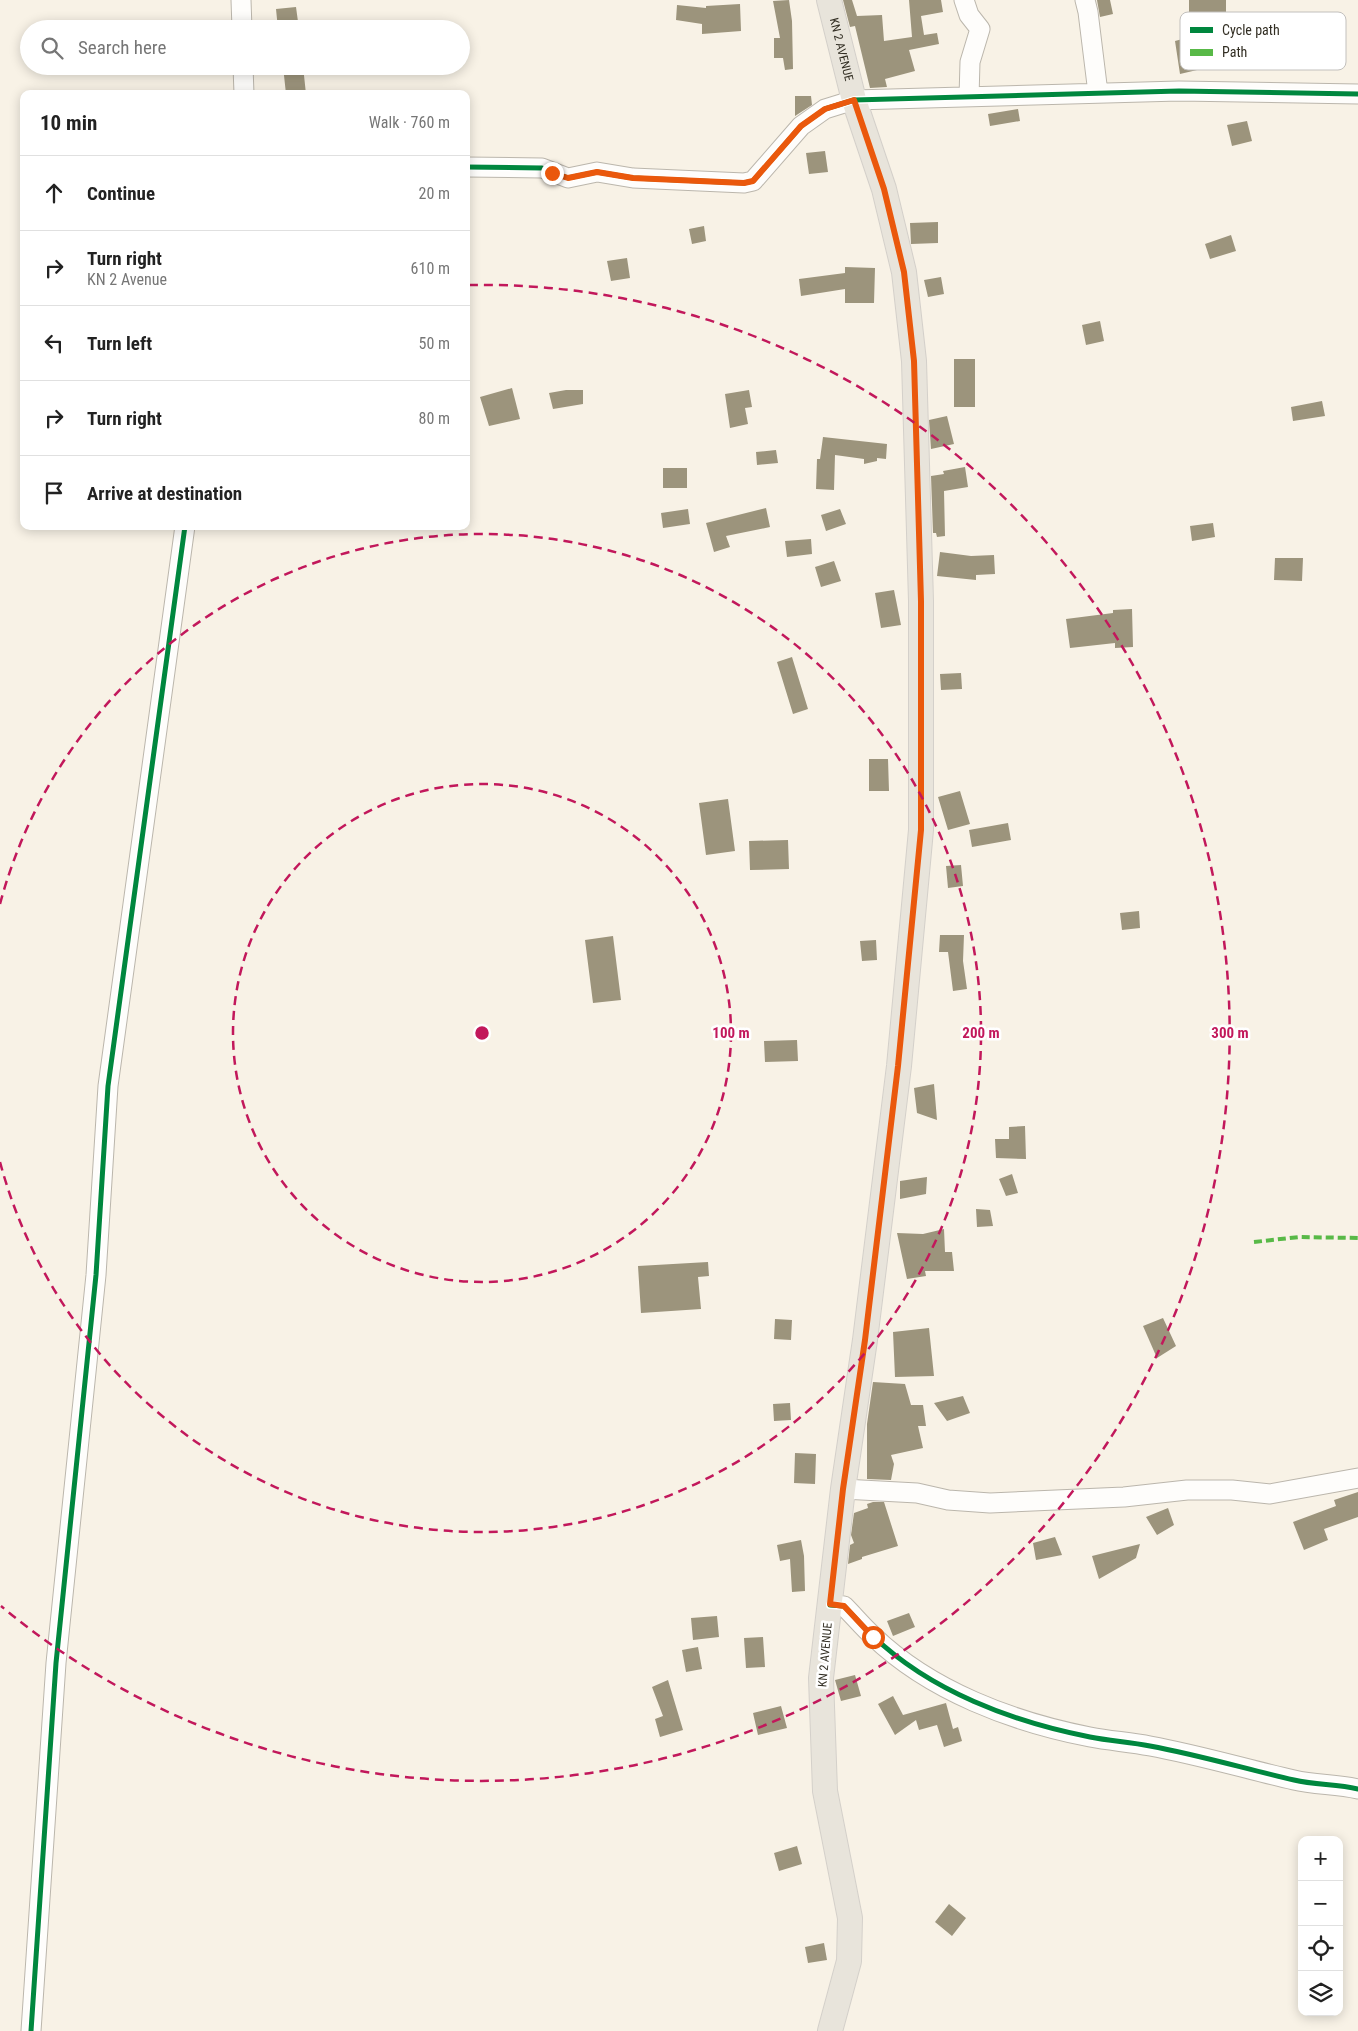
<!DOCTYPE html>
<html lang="en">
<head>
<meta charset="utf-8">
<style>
	body { margin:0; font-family:"Roboto Condensed",sans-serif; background:#f6f6f6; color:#222 }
	.controls { position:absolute; right:15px; bottom:15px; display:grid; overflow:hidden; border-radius:10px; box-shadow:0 2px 12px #0003 }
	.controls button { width:45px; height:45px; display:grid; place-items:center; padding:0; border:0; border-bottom:1px solid #e0e0e0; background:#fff; color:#222; font:25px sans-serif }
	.stop { position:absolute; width:15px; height:15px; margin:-11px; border:4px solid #ea580c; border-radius:50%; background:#fff }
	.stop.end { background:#ea580c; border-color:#fff; box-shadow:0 1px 5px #0008 }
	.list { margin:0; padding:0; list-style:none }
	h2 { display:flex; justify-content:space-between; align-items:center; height:65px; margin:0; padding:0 20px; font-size:21px }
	h2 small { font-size:16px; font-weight:400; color:#767676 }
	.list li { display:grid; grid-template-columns:32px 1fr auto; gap:15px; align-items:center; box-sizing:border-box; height:75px; padding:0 20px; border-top:1px solid #e0e0e0 }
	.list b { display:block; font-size:19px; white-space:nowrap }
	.list p { margin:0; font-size:16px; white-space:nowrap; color:#767676 }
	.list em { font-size:16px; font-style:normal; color:#767676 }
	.icon { flex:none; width:28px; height:28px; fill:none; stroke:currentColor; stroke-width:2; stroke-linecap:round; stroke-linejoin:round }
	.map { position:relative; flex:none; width:1358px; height:2031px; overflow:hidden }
	.search { position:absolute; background:#fff; box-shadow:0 2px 12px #0003; left:20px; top:20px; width:450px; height:55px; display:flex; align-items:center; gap:12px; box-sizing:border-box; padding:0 18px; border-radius:28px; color:#767676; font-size:19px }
	.panel { position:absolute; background:#fff; box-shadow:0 2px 12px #0003; left:20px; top:90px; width:450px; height:440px; border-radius:10px }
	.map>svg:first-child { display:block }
	.building { fill:#9c947c }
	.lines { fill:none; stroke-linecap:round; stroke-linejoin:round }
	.minor-casing { stroke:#bbb6ac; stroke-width:21 }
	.major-casing { stroke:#d4d0ca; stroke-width:26 }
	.minor { stroke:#fefdfb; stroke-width:19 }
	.major { stroke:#e8e4db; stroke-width:24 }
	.quiet { stroke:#58b947; stroke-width:4; stroke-dasharray:8 4; stroke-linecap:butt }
	.cycleway-casing { stroke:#fff; stroke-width:8 }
	.cycleway { stroke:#00873e; stroke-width:5 }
	.route { stroke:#ea580c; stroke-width:6 }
	.ring { fill:none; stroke:#c2185b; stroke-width:2.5; stroke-dasharray:9 6 }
	.labels { text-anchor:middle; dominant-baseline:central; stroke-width:5; stroke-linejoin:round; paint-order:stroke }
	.street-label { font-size:12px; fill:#322e23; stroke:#fff }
	.key { fill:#fff; stroke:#c2c0bd; stroke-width:1 }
	.key-label { font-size:14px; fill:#322e23 }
	.centre { fill:#c2185b; stroke:#fff; stroke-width:2.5 }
	.ring-label { font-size:15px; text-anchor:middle; font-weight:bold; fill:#c2185b; stroke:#fff; stroke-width:5; stroke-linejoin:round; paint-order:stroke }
</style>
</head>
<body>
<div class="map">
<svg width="1358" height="2031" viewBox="0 0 1358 2031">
	<rect width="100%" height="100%" fill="#f8f2e6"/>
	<path class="building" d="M789 0 792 21 793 69 785 70 783 58H774V38H780L773 1Z
		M843 0H852L857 16 882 15 884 41 912 37 909 0H941L943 12 921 16 924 35 937 33 939 44 909 50 915 71 885 79 887 87 870 88 855 26 850 27Z
		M1097 0H1110L1113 14 1100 17Z
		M1189 0H1226V23H1189Z
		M740 4 741 31 702 34V24L676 20 677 5 706 8V6Z
		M296 7 299 29H278L276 9Z
		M1190 37 1197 70 1180 74 1175 41Z
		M283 66H303L306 94H286Z
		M795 96H811L812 105 795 116Z
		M1018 109 1020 121 990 126 988 114Z
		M1247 121 1252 141 1232 146 1227 125Z
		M825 151 828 172 809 174 806 153Z
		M938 222V243L911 244 910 223Z
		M704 226 706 241 692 244 689 229Z
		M1231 235 1236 251 1210 259 1205 244Z
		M627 258 630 278 611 281 607 261Z
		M845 267 875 268 874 303H845V289L801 296 799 279 845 273Z
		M941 277 944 294 928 297 924 280Z
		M1100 321 1104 341 1086 345 1082 325Z
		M954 359H975V407H954Z
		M512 388 520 419 489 426 480 397Z
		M566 390H583V404L553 409 549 393Z
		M749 390 752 407 745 408 748 424 730 428 725 394Z
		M1322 401 1325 416 1293 421 1291 407Z
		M947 416 954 444 931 449 929 420Z
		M823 437 887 444 886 459 877 458V461L864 464V459L835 455 834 490 816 489 817 459H820Z
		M776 450 778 463 757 465 756 452Z
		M965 467 968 487 944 491 945 536 937 537 936 533H933L931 476 944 474 943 471Z
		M663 468H687V488H663Z
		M766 508 770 527 726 536 730 547 714 552 706 523Z
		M688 509 690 524 663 528 661 513Z
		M840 509 846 524 826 531 821 515Z
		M1213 523 1215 537 1192 541 1190 526Z
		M811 539 812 554 787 557 785 541Z
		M940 552 971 556 994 555 995 574 976 575V580L937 576Z
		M1275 558H1303L1302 581 1274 580Z
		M834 561 841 581 821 587 815 567Z
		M894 590 901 625 881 628 875 593Z
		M1132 609 1133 647 1115 648V643L1070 648 1066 619 1113 613V610Z
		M792 657 808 709 793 714 777 662Z
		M961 673 962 689 941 690 940 674Z
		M869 759H888L889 791H869Z
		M960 791 970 824 948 830 938 797Z
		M728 799 735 851 706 855 699 803Z
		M1008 823 1011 840 972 847 969 830Z
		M788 840 789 869 750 870 749 841Z
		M961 865 963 886 948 888 946 866Z
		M1139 911 1140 928 1122 930 1120 913Z
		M940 935H964L963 961 967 989 953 991 948 952H939Z
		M613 936 621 1000 593 1003 585 940Z
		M876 940 877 960 862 961 860 941Z
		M797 1040 798 1061 765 1062 764 1041Z
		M934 1084 937 1120 917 1113 914 1088Z
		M1025 1126 1026 1159 996 1158 995 1139H1009V1127Z
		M1012 1174 1018 1193 1006 1196 999 1179Z
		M927 1177 926 1194 900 1199V1181Z
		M976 1209 990 1210 993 1226 977 1227Z
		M944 1229 945 1252H952L954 1271H925L926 1276 907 1279 897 1233 923 1234Z
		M708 1262 709 1276 698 1277 701 1309 641 1313 638 1266Z
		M1163 1318 1176 1346 1157 1358 1143 1326Z
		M775 1319 792 1320 791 1340 774 1339Z
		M929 1328 934 1376 895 1377 893 1332Z
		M873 1382 905 1384 911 1405H923L926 1426H918L923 1448 891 1455 894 1464 891 1480 867 1479V1424Z
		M963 1396 970 1413 947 1421 934 1403Z
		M790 1403 791 1420 774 1421 773 1404Z
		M795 1453 816 1454 815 1484 794 1483Z
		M1358 1492V1517L1324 1529 1328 1540 1304 1550 1293 1522 1336 1506 1334 1500Z
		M873 1502H884L898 1546 862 1557V1559L848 1564 850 1545 854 1543 851 1535 854 1513 868 1508 867 1504Z
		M1168 1508 1174 1525 1157 1535 1146 1517Z
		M1055 1537 1062 1555 1036 1560 1033 1543Z
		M801 1540 804 1556 805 1591 792 1592 790 1559 780 1561 777 1545Z
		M1140 1544 1136 1558 1099 1579 1092 1556Z
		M909 1613 915 1627 893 1636 887 1621Z
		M717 1616 719 1637 693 1640 691 1618Z
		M763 1637 765 1667 746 1668 744 1638Z
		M698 1647 702 1669 686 1672 682 1650Z
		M855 1675 861 1696 841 1701 835 1680Z
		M668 1680 683 1730 660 1737 655 1719 663 1716 652 1687Z
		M893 1696 903 1715 946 1703 953 1729 958 1727 962 1741 944 1747 937 1725 919 1730 916 1720 895 1735 878 1704Z
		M781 1706 787 1728 758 1735 753 1713Z
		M797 1846 802 1864 779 1871 774 1853Z
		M949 1904 966 1918 952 1936 935 1922Z
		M824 1943 827 1960 808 1963 805 1947Z"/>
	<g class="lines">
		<g class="minor-casing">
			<path id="minor" d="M241 0 242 29
				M964 0 969 15 980 29 970 62 969 97
				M1085 0 1088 12 1098 93
				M243 66 244 94
				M466 167 542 168 568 178 597 172 633 178 744 183 753 181 801 126 825 109 854 100 1179 91 1358 94
				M843 1489 917 1493 948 1500 990 1503 1124 1497 1187 1490H1232L1270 1494 1358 1478
				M830 1605 844 1606C854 1616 863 1627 873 1636 930 1691 1013 1722 1090 1737 1110 1741 1130 1742 1150 1746 1199 1755 1246 1769 1294 1780 1315 1785 1337 1784 1358 1789
				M31 2031 56 1663 96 1275 108 1086 185 526"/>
		</g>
		<g class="major-casing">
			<g id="major">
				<path id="s1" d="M829 0 854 100 884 189 904 272 914 361 921 601V830L899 1066 865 1340 843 1489 821 1678 825 1791 850 1918 849 1961 830 2031"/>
			</g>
		</g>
		<use href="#minor" class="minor"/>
		<use href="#major" class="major"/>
		<path class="quiet" d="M1254 1242 1299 1237 1358 1238"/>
		<g class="cycleway-casing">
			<path id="cycleway" d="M466 167 542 168 568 178 597 172 633 178 744 183 753 181 801 126 825 109 854 100 1179 91 1358 94
				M830 1605 844 1606C854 1616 863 1627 873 1636 930 1691 1013 1722 1090 1737 1110 1741 1130 1742 1150 1746 1199 1755 1246 1769 1294 1780 1315 1785 1337 1784 1358 1789
				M31 2031 56 1663 96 1275 108 1086 185 526"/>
		</g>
		<use href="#cycleway" class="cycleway"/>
	</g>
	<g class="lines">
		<path class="route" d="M552 173 568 178 597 172 633 178 744 183 753 181 801 126 825 109 854 100 884 189 904 272 914 361 921 601V830L898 1066 865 1340 843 1489 830 1604 844 1606 873 1637"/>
	</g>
	<g class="ring">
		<circle cx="482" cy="1033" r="249"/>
		<path d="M0 904A499 499 0 1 1 0 1162"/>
		<path d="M469 285A748 748 0 1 1 1 1606"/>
	</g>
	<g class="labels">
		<g class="street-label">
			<text stroke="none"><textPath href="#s1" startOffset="51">KN 2 AVENUE</textPath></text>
			<text transform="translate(825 1655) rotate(-85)">KN 2 AVENUE</text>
		</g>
	</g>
	<rect x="1180" y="12" width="166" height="58" rx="8" class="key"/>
	<rect x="1190" y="27" width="23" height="6" fill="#00873e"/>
	<rect x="1190" y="49" width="23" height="7" fill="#58b947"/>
	<g class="key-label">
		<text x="1222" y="35">Cycle path</text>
		<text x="1222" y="57">Path</text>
	</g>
	<circle cx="482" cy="1033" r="8" class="centre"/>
	<g class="ring-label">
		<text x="731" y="1038">100 m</text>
		<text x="981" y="1038">200 m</text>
		<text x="1230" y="1038">300 m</text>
	</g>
</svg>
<div class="controls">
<button>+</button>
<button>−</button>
<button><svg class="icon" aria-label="locate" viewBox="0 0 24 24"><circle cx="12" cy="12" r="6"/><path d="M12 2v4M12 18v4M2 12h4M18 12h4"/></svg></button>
<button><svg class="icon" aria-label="layers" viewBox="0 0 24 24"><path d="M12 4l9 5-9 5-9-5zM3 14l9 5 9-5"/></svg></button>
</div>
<div class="stop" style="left:873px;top:1637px"></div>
<div class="stop end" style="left:552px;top:173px"></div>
<div class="search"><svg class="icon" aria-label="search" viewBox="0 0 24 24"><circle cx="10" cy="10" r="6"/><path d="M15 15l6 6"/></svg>Search here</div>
<section class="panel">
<h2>10 min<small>Walk · 760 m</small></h2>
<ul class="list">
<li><svg class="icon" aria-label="ahead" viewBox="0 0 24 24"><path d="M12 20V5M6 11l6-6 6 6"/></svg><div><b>Continue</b></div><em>20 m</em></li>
<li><svg class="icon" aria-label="right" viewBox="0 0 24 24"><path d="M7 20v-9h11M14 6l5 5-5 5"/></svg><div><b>Turn right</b><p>KN 2 Avenue</p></div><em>610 m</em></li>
<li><svg class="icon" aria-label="left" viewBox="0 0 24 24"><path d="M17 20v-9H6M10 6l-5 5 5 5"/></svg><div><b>Turn left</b></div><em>50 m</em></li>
<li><svg class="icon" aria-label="right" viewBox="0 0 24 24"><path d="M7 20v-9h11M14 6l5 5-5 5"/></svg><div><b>Turn right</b></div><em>80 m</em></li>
<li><svg class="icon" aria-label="arrive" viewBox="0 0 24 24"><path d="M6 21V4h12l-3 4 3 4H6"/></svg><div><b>Arrive at destination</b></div></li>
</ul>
</section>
</div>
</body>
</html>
